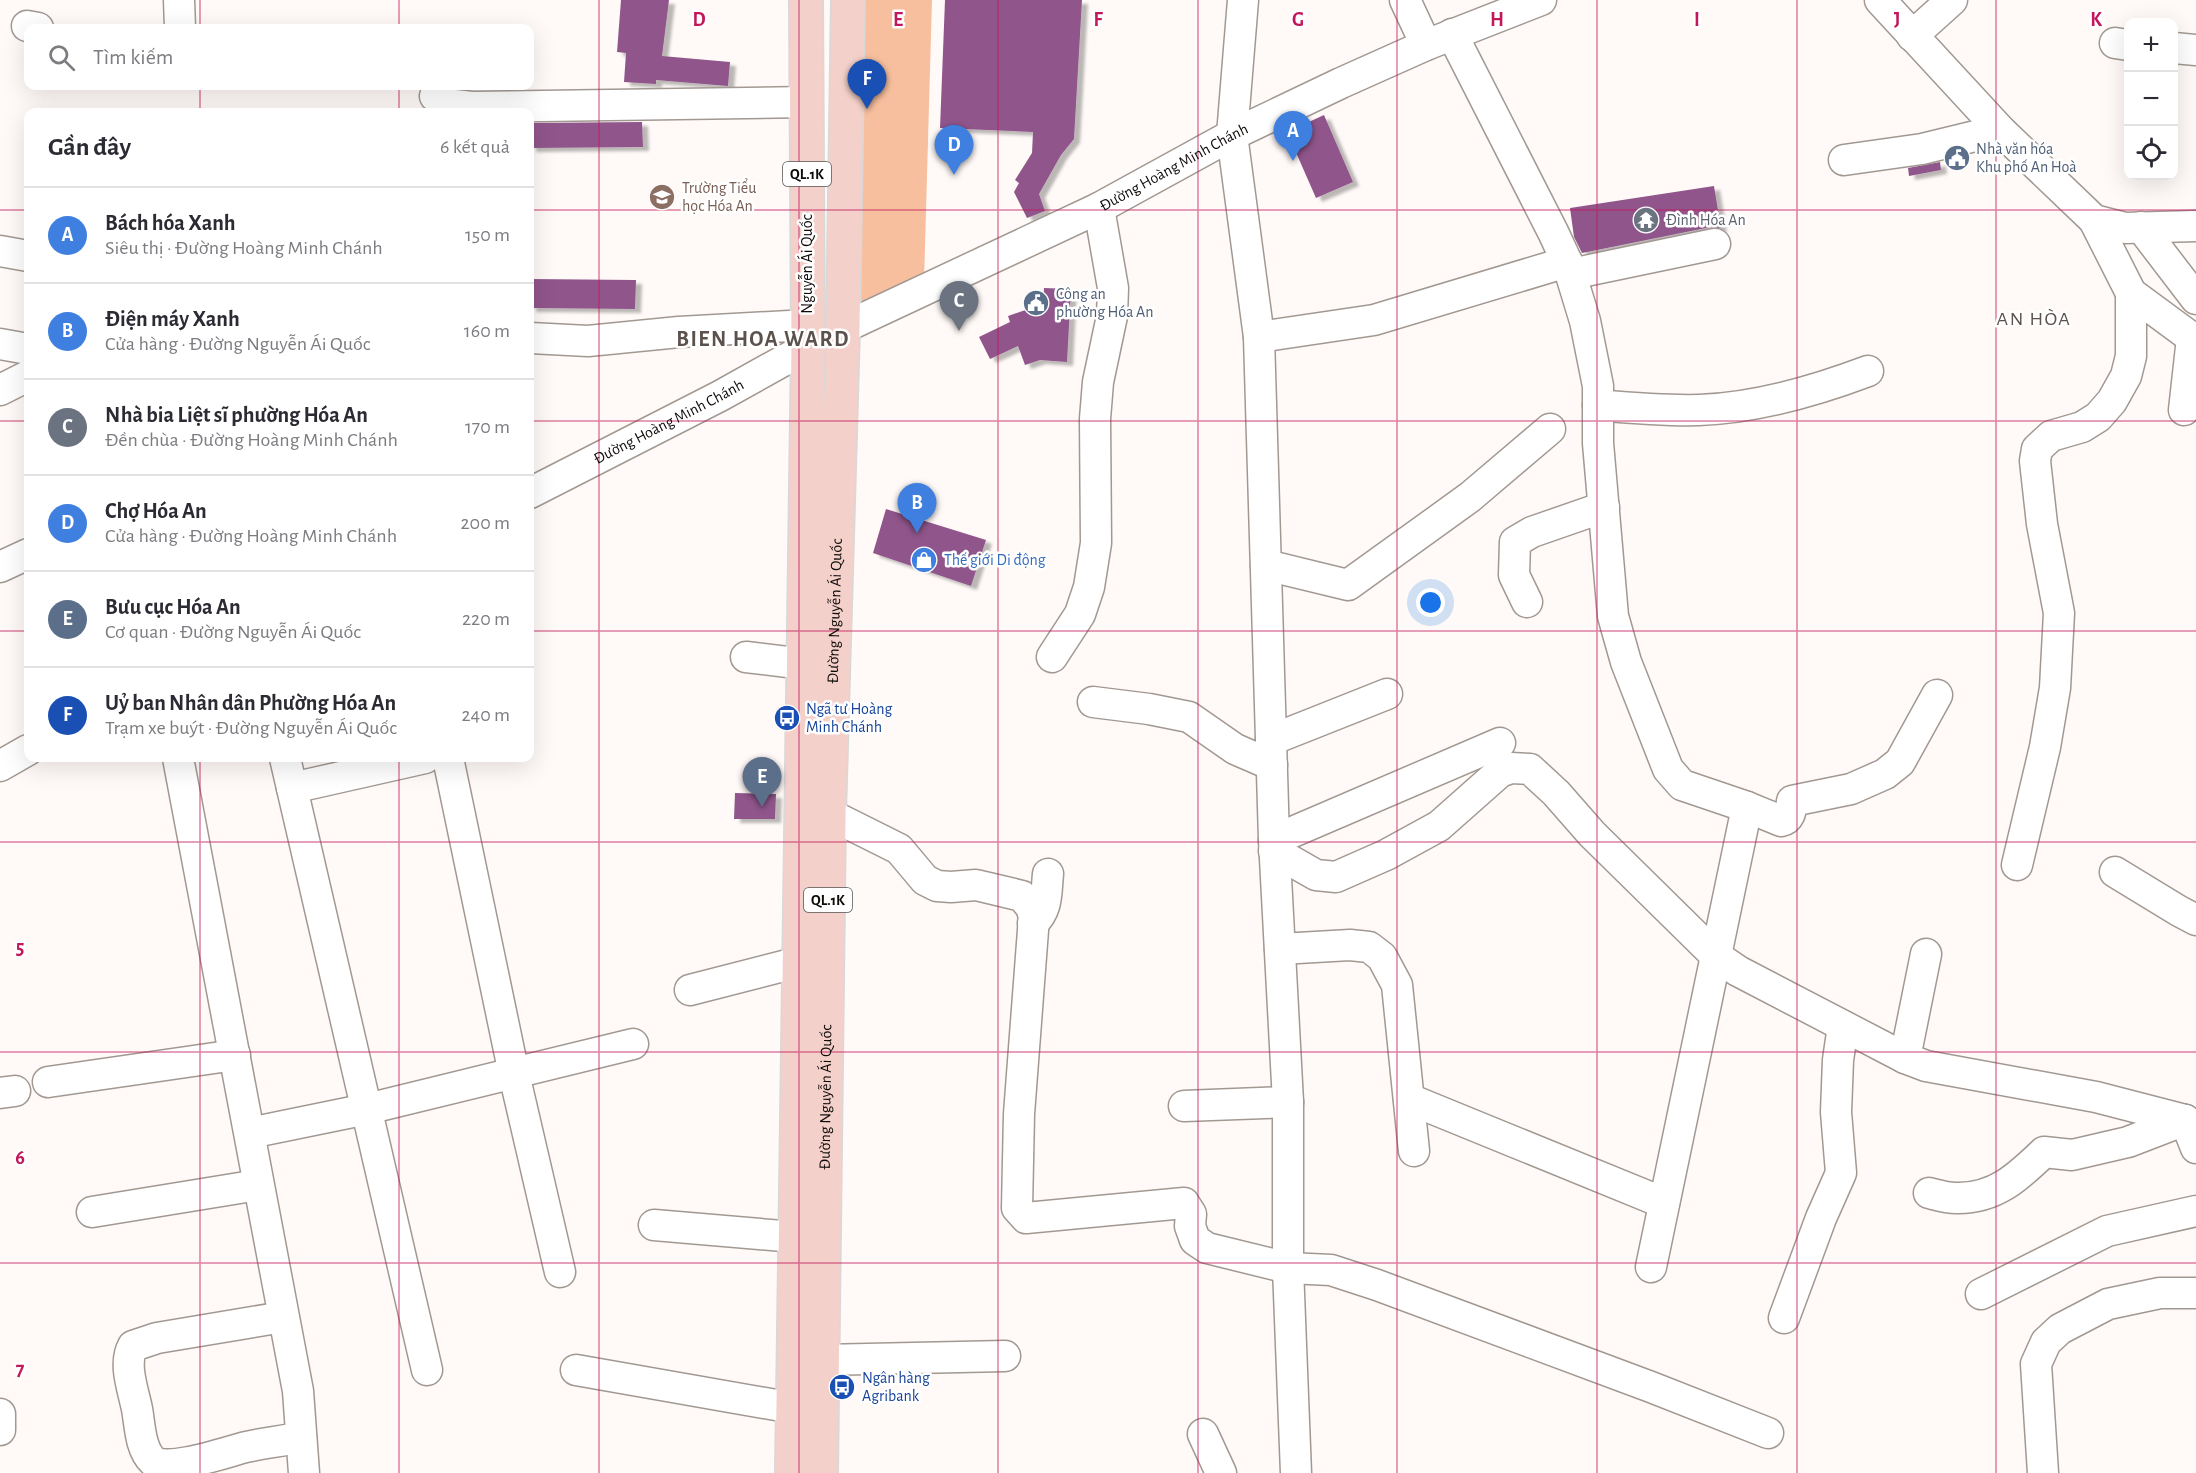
<!DOCTYPE html>
<html lang="vi">
<head>
<meta charset="utf-8">
<style>
	body { margin:0; font-family:"Alegreya Sans",sans-serif; background:#f7f7f7; color:#2b2b33 }
	.controls { position:absolute; right:18px; top:18px; display:grid; overflow:hidden; border-radius:12px; box-shadow:0 6px 24px #0002 }
	.controls button { width:54px; height:54px; display:grid; place-items:center; padding:0; border:0; border-bottom:2px solid #e1e1e2; background:#fff; color:#2b2b33; font:30px sans-serif }
	.you { position:absolute; left:1431px; top:603px; width:21px; height:21px; margin:-15px; border:4px solid #fff; border-radius:50%; background:#1a73e8; box-shadow:0 0 0 9px #1a73e833 }
	.badge { display:grid; place-items:center; width:39px; height:39px; border-radius:50%; background:#736835; color:#fff; font-size:20px; font-weight:700 }
	.pin { position:absolute; translate:-50% -50px; filter:drop-shadow(0 2px 3px #0008) }
	.pin::after { content:''; position:absolute; top:32px; width:21px; height:18px; background:inherit; clip-path:polygon(0 0,100% 0,50% 100%) }
	.list { margin:0; padding:0; list-style:none }
	h2 { display:flex; justify-content:space-between; align-items:center; height:78px; margin:0; padding:0 24px; font-size:26px }
	h2 small { font-size:20px; font-weight:400; color:#7c7c81 }
	.list li { display:grid; grid-template-columns:39px 1fr auto; gap:18px; align-items:center; box-sizing:border-box; height:96px; padding:0 24px; border-top:2px solid #e1e1e2 }
	.list b { display:block; font-size:22px; white-space:nowrap }
	.list p { margin:0; font-size:20px; white-space:nowrap; color:#7c7c81 }
	.list em { font-size:20px; font-style:normal; color:#7c7c81 }
	.icon { flex:none; width:33px; height:33px; fill:none; stroke:currentColor; stroke-width:2; stroke-linecap:round; stroke-linejoin:round }
	.map { position:relative; flex:none; width:2196px; height:1473px; overflow:hidden }
	.search { position:absolute; background:#fff; box-shadow:0 6px 24px #0002; left:24px; top:24px; width:510px; height:66px; display:flex; align-items:center; gap:15px; box-sizing:border-box; padding:0 21px; border-radius:12px; color:#7c7c81; font-size:22px }
	.panel { position:absolute; background:#fff; box-shadow:0 6px 24px #0002; left:24px; top:108px; width:510px; height:654px; border-radius:12px }
	.map>svg:first-child { display:block }
	.green { fill:#f8bf9e }
	.building { fill:#90568c; filter:url(#shadow) }
	.lines { fill:none; stroke-linecap:round; stroke-linejoin:round }
	.minor-casing { stroke:#a29892; stroke-width:33 }
	.major-casing { stroke:#d8d8d8; stroke-width:36 }
	.minor { stroke:#fff; stroke-width:30 }
	.major { stroke:#f4d0ca; stroke-width:33 }
	.grid { fill:none; stroke:#c2185b; stroke-width:1.5; stroke-opacity:0.55 }
	.labels { text-anchor:middle; dominant-baseline:central; stroke-width:5; stroke-linejoin:round; paint-order:stroke }
	.shield { fill:#fff; stroke:#565453; stroke-width:1.5 }
	.shield-label { font-size:15px; font-weight:bold; fill:#0e0b09 }
	.service-label { font-size:16px; fill:#4e5e75; stroke:#fff; text-anchor:start }
	.street-label { font-size:16px; fill:#0e0b09; stroke:#fff }
	.education-label { font-size:16px; fill:#785e54; stroke:#fff; text-anchor:start }
	.worship-label { font-size:16px; fill:#5b616d; stroke:#fff; text-anchor:start }
	.shop-label { font-size:16px; fill:#366cbe; stroke:#fff; text-anchor:start }
	.transit-label { font-size:16px; fill:#164399; stroke:#fff; text-anchor:start }
	.quarter-label { font-size:20px; letter-spacing:1.5px; fill:#5c524d; stroke:#fff }
	.district-label { font-size:22px; font-weight:bold; letter-spacing:1.5px; fill:#5c524d; stroke:#fff }
	.grid-label { font-size:20px; text-anchor:middle; font-weight:bold; fill:#c2185b; stroke:#fff; stroke-width:5; stroke-linejoin:round; paint-order:stroke }
</style>
</head>
<body>
<div class="map">
<svg width="2196" height="1473" viewBox="0 0 2196 1473">
	<defs>
		<filter id="shadow"><feDropShadow dx="6" dy="4" stdDeviation="1.5" flood-color="#0004"/></filter>
	</defs>
	<rect width="100%" height="100%" fill="#fffaf7"/>
	<path class="green" d="M860 0H932L924 282 855 314Z"/>
	<path class="building" d="M621 0H669L662 56 730 62 728 86 656 80V84L624 82 626 53 617 52Z
		M945 0H1082L1074 139 1061 155 1039 194 1045 211 1027 218 1014 192 1019 183 1015 180 1032 153 1033 132 940 128Z
		M1324 115 1353 182 1316 198 1287 132Z
		M642 122 643 147 530 148V123Z
		M1940 162 1941 170 1909 176 1908 168Z
		M1714 186 1721 228 1711 227 1582 253 1574 237 1570 208Z
		M530 279 636 280 635 309 530 308Z
		M1044 288 1071 289 1067 362 1040 360 1025 365 1018 346 990 359 979 337 1010 322 1008 316 1043 304Z
		M886 509 986 540 971 586 873 553Z
		M735 793 776 794 775 819H734Z"/>
	<g class="lines">
		<g class="minor-casing">
			<g id="minor">
				<path d="M179 0 180 28"/>
				<path d="M1243 0 1232 135 1259 337 1274 840 1288 1102V1268L1296 1473"/>
				<path d="M1405 0 1426 45"/>
				<path d="M1880 0 2000 130 2094 220 2125 228 2196 226"/>
				<path d="M27 26 38 28"/>
				<path d="M1452 34 1553 232 1567 262 1585 321 1598 386V443L1613 616 1626 662 1668 769 1682 785 1747 807 1781 821C1791 819 1791 809 1792 801L1851 789 1885 774 1900 762 1937 695"/>
				<path d="M1912 36 1952 0"/>
				<path d="M2115 43 2128 45"/>
				<path d="M2174 48 2196 50"/>
				<path d="M435 96 445 104 472 107 807 102"/>
				<path d="M1844 160 1922 149 2000 130"/>
				<path d="M2094 220 2131 293 2196 341"/>
				<path d="M2141 227 2196 299"/>
				<path d="M0 251 28 256"/>
				<path d="M1571 274 1715 244"/>
				<path id="s1" d="M843 328 1099 208 1232 135 1341 83 1426 45 1541 0"/>
				<path d="M1259 337 1374 320 1567 262"/>
				<path d="M530 338 588 341 679 332 807 325"/>
				<path d="M0 344 28 349"/>
				<path d="M0 390 28 376"/>
				<path d="M1598 405C1632 408 1665 411 1699 410 1756 408 1815 391 1868 371"/>
				<path d="M2184 410 2192 338"/>
				<path id="s2" d="M530 493 720 396 808 347"/>
				<path d="M1266 565 1348 585 1470 497 1550 429"/>
				<path d="M0 567 28 554"/>
				<path d="M1527 602 1514 575 1515 542 1532 532 1604 507"/>
				<path d="M746 657 804 664"/>
				<path d="M1052 657 1080 614 1089 587 1096 543 1095 419 1098 382 1112 316 1113 288 1099 208"/>
				<path d="M1093 702 1149 709 1189 717 1235 749 1272 765"/>
				<path d="M1271 740 1387 694"/>
				<path d="M178 758 298 1391 304 1473"/>
				<path d="M285 758 427 1370"/>
				<path d="M448 758 514 1074 560 1272"/>
				<path d="M0 766 28 750"/>
				<path d="M292 788 425 758"/>
				<path d="M829 814 899 849 925 880 937 886 951 887 976 885 1022 896 1031 907 1034 917 1019 1114 1017 1208 1026 1218 1184 1203 1191 1214 1190 1226 1195 1240 1207 1248 1288 1268 1331 1270 1377 1285 1651 1387 1768 1433"/>
				<path d="M1274 840 1500 743"/>
				<path d="M1274 851 1316 875 1336 877 1386 855 1439 826 1500 772 1511 768 1530 769 1556 793 1592 834 1716 956 1738 971 1905 1058 1926 1066 2096 1097 2185 1120"/>
				<path d="M2017 865 2045 747 2055 688 2059 613 2042 524 2035 461 2037 449 2051 436 2082 427 2098 417 2112 401 2126 376 2131 356V293"/>
				<path d="M2115 872 2179 911 2196 920"/>
				<path d="M1033 923C1048 910 1046 893 1048 874"/>
				<path d="M1280 949 1350 945 1369 947 1382 957 1397 985 1414 1151"/>
				<path d="M690 990 799 962"/>
				<path d="M1905 1058 1926 954"/>
				<path d="M48 1082 235 1055"/>
				<path d="M0 1093 15 1091"/>
				<path d="M1409 1099 1664 1203"/>
				<path d="M1184 1106 1288 1102"/>
				<path d="M2185 1120 2196 1148"/>
				<path d="M250 1133 367 1109 633 1044"/>
				<path d="M1929 1193C1937 1195 1947 1198 1956 1198 1995 1199 2018 1177 2044 1152L2072 1155 2128 1142 2185 1120"/>
				<path d="M92 1212 258 1185"/>
				<path d="M654 1225 795 1237"/>
				<path d="M1651 1267 1747 807"/>
				<path d="M1981 1294 2107 1231 2196 1211"/>
				<path d="M283 1317 157 1338 133 1346C123 1364 133 1389 137 1409 140 1425 140 1449 153 1461 167 1473 229 1451 246 1447 264 1443 283 1441 301 1437"/>
				<path d="M1784 1318 1821 1218 1841 1173 1836 1112 1838 1060 1843 1026"/>
				<path d="M822 1360 1005 1356"/>
				<path d="M576 1370 793 1408"/>
				<path d="M0 1414V1430"/>
				<path d="M1203 1434 1221 1473"/>
				<path d="M2043 1473 2036 1364 2046 1342 2060 1329 2108 1304 2160 1293H2196"/>
			</g>
		</g>
		<g class="major-casing">
			<g id="major">
				<path d="M792 1473 808 347 806 0"/>
				<path id="s3" d="M821 1473 829 814 843 328 848 0"/>
			</g>
		</g>
		<use href="#minor" class="minor"/>
		<use href="#major" class="major"/>
	</g>
	<path class="grid" d="M200 0V28M399 0V28M599 0V1473M799 0V1473M998 0V1473M1198 0V1473M1397 0V1473M1597 0V1473M1797 0V1473M1996 0V1473M200 86V112M399 86V112M0 210H28M530 210H2196M0 421H28M530 421H2196M0 631H28M530 631H2196M200 758V1473M399 758V1473M0 842H2196M0 1052H2196M0 1263H2196"/>
	<defs>
		<g id="civic-disc" transform="scale(1.35)"><circle r="9.5" fill="#5c6f8a" stroke="#fff"/><path d="M-.6-6.5H3V-4.5H.6V-3L4-1V1h2V6H-6V1h2V-1L-.6-3ZM-1.2 2.5V6h2.4V2.5Z" fill="#fff"/></g>
		<g id="school-disc" transform="scale(1.35)"><circle r="9.5" fill="#8d6e63" stroke="#fff"/><path d="M0-5L7-2L0 1L-7-2ZM-4 1L0 2.5L4 1V4Q0 6-4 4Z" fill="#fff"/></g>
		<g id="temple-disc" transform="scale(1.35)"><circle r="9.5" fill="#6b7280" stroke="#fff"/><path d="M0-6L5-2H3V0L6.5 2.5H4V6H1.5V3h-3V6H-4V2.5H-6.5L-3 0V-2H-5Z" fill="#fff"/></g>
		<g id="shop-disc" transform="scale(1.35)"><circle r="9.5" fill="#3f7fe0" stroke="#fff"/><path d="M-5-2.5h2.3a2.7 3.5 0 0 1 5.4 0H5L5.5 6h-11ZM-1.5-2.5h3a1.5 2.3 0 0 0-3 0Z" fill="#fff"/></g>
		<g id="bus-disc" transform="scale(1.35)"><circle r="9.5" fill="#1a4fb4" stroke="#fff"/><path d="M-5-6H5V4H4V6H2V4H-2V6H-4V4H-5ZM-3.5-4V0h7V-4ZM-3.5 1.2v1.5H-2V1.2ZM2 1.2v1.5H3.5V1.2Z" fill="#fff"/></g>
	</defs>
	<g fill-rule="evenodd">
		<use href="#civic-disc" x="1957" y="158"/>
		<use href="#school-disc" x="662" y="197"/>
		<use href="#temple-disc" x="1646" y="220"/>
		<use href="#civic-disc" x="1036" y="303"/>
		<use href="#shop-disc" x="924" y="560"/>
		<use href="#bus-disc" x="787" y="718"/>
		<use href="#bus-disc" x="842" y="1387"/>
	</g>
	<g class="labels">
		<g class="shield">
			<rect x="783" y="162" width="48" height="24" rx="4.5"/>
			<rect x="804" y="888" width="48" height="24" rx="4.5"/>
		</g>
		<g class="shield-label">
			<text x="807" y="174">QL.1K</text>
			<text x="828" y="900">QL.1K</text>
		</g>
		<g class="service-label">
			<text x="1976" y="149">Nhà văn hóa<tspan x="1976" dy="18">Khu phố An Hoà</tspan></text>
			<text x="1056" y="294">Công an<tspan x="1056" dy="18">phường Hóa An</tspan></text>
		</g>
		<g class="street-label">
			<text stroke="none"><textPath href="#s1" startOffset="368">Đường Hoàng Minh Chánh</textPath></text>
			<text transform="translate(807 264) rotate(-90)">Nguyễn Ái Quốc</text>
			<text stroke="none"><textPath href="#s2" startOffset="156">Đường Hoàng Minh Chánh</textPath></text>
			<text stroke="none"><textPath href="#s3" startOffset="862">Đường Nguyễn Ái Quốc</textPath></text>
			<text stroke="none"><textPath href="#s3" startOffset="376">Đường Nguyễn Ái Quốc</textPath></text>
		</g>
		<g class="education-label">
			<text x="682" y="188">Trường Tiểu<tspan x="682" dy="18">học Hóa An</tspan></text>
		</g>
		<g class="worship-label">
			<text x="1666" y="220">Đình Hóa An</text>
		</g>
		<g class="shop-label">
			<text x="944" y="560">Thế giới Di động</text>
		</g>
		<g class="transit-label">
			<text x="806" y="709">Ngã tư Hoàng<tspan x="806" dy="18">Minh Chánh</tspan></text>
			<text x="862" y="1378">Ngân hàng<tspan x="862" dy="18">Agribank</tspan></text>
		</g>
		<g class="quarter-label">
			<text x="2034" y="319">AN HÒA</text>
		</g>
		<g class="district-label">
			<text x="763" y="339">BIEN HOA WARD</text>
		</g>
	</g>
	<g class="grid-label">
		<text x="699" y="26">D</text>
		<text x="898" y="26">E</text>
		<text x="1098" y="26">F</text>
		<text x="1298" y="26">G</text>
		<text x="1497" y="26">H</text>
		<text x="1697" y="26">I</text>
		<text x="1897" y="26">J</text>
		<text x="2096" y="26">K</text>
		<text x="20" y="954">5</text>
		<text x="20" y="1164">6</text>
		<text x="20" y="1375">7</text>
	</g>
</svg>
<div class="controls">
<button>+</button>
<button>−</button>
<button><svg class="icon" aria-label="locate" viewBox="0 0 24 24"><circle cx="12" cy="12" r="6"/><path d="M12 2v4M12 18v4M2 12h4M18 12h4"/></svg></button>
</div>
<div class="you"></div>
<div class="pin badge" style="left:1293px;top:161px;background:#3f7fe0">A</div>
<div class="pin badge" style="left:917px;top:533px;background:#3f7fe0">B</div>
<div class="pin badge" style="left:959px;top:331px;background:#6b7280">C</div>
<div class="pin badge" style="left:954px;top:175px;background:#3f7fe0">D</div>
<div class="pin badge" style="left:762px;top:807px;background:#5c6f8a">E</div>
<div class="pin badge" style="left:867px;top:109px;background:#1a4fb4">F</div>
<div class="search"><svg class="icon" aria-label="search" viewBox="0 0 24 24"><circle cx="10" cy="10" r="6"/><path d="M15 15l6 6"/></svg>Tìm kiếm</div>
<section class="panel">
<h2>Gần đây<small>6 kết quả</small></h2>
<ul class="list">
<li><span class="badge" style="background:#3f7fe0">A</span><div><b>Bách hóa Xanh</b><p>Siêu thị · Đường Hoàng Minh Chánh</p></div><em>150 m</em></li>
<li><span class="badge" style="background:#3f7fe0">B</span><div><b>Điện máy Xanh</b><p>Cửa hàng · Đường Nguyễn Ái Quốc</p></div><em>160 m</em></li>
<li><span class="badge" style="background:#6b7280">C</span><div><b>Nhà bia Liệt sĩ phường Hóa An</b><p>Đền chùa · Đường Hoàng Minh Chánh</p></div><em>170 m</em></li>
<li><span class="badge" style="background:#3f7fe0">D</span><div><b>Chợ Hóa An</b><p>Cửa hàng · Đường Hoàng Minh Chánh</p></div><em>200 m</em></li>
<li><span class="badge" style="background:#5c6f8a">E</span><div><b>Bưu cục Hóa An</b><p>Cơ quan · Đường Nguyễn Ái Quốc</p></div><em>220 m</em></li>
<li><span class="badge" style="background:#1a4fb4">F</span><div><b>Uỷ ban Nhân dân Phường Hóa An</b><p>Trạm xe buýt · Đường Nguyễn Ái Quốc</p></div><em>240 m</em></li>
</ul>
</section>
</div>
</body>
</html>
